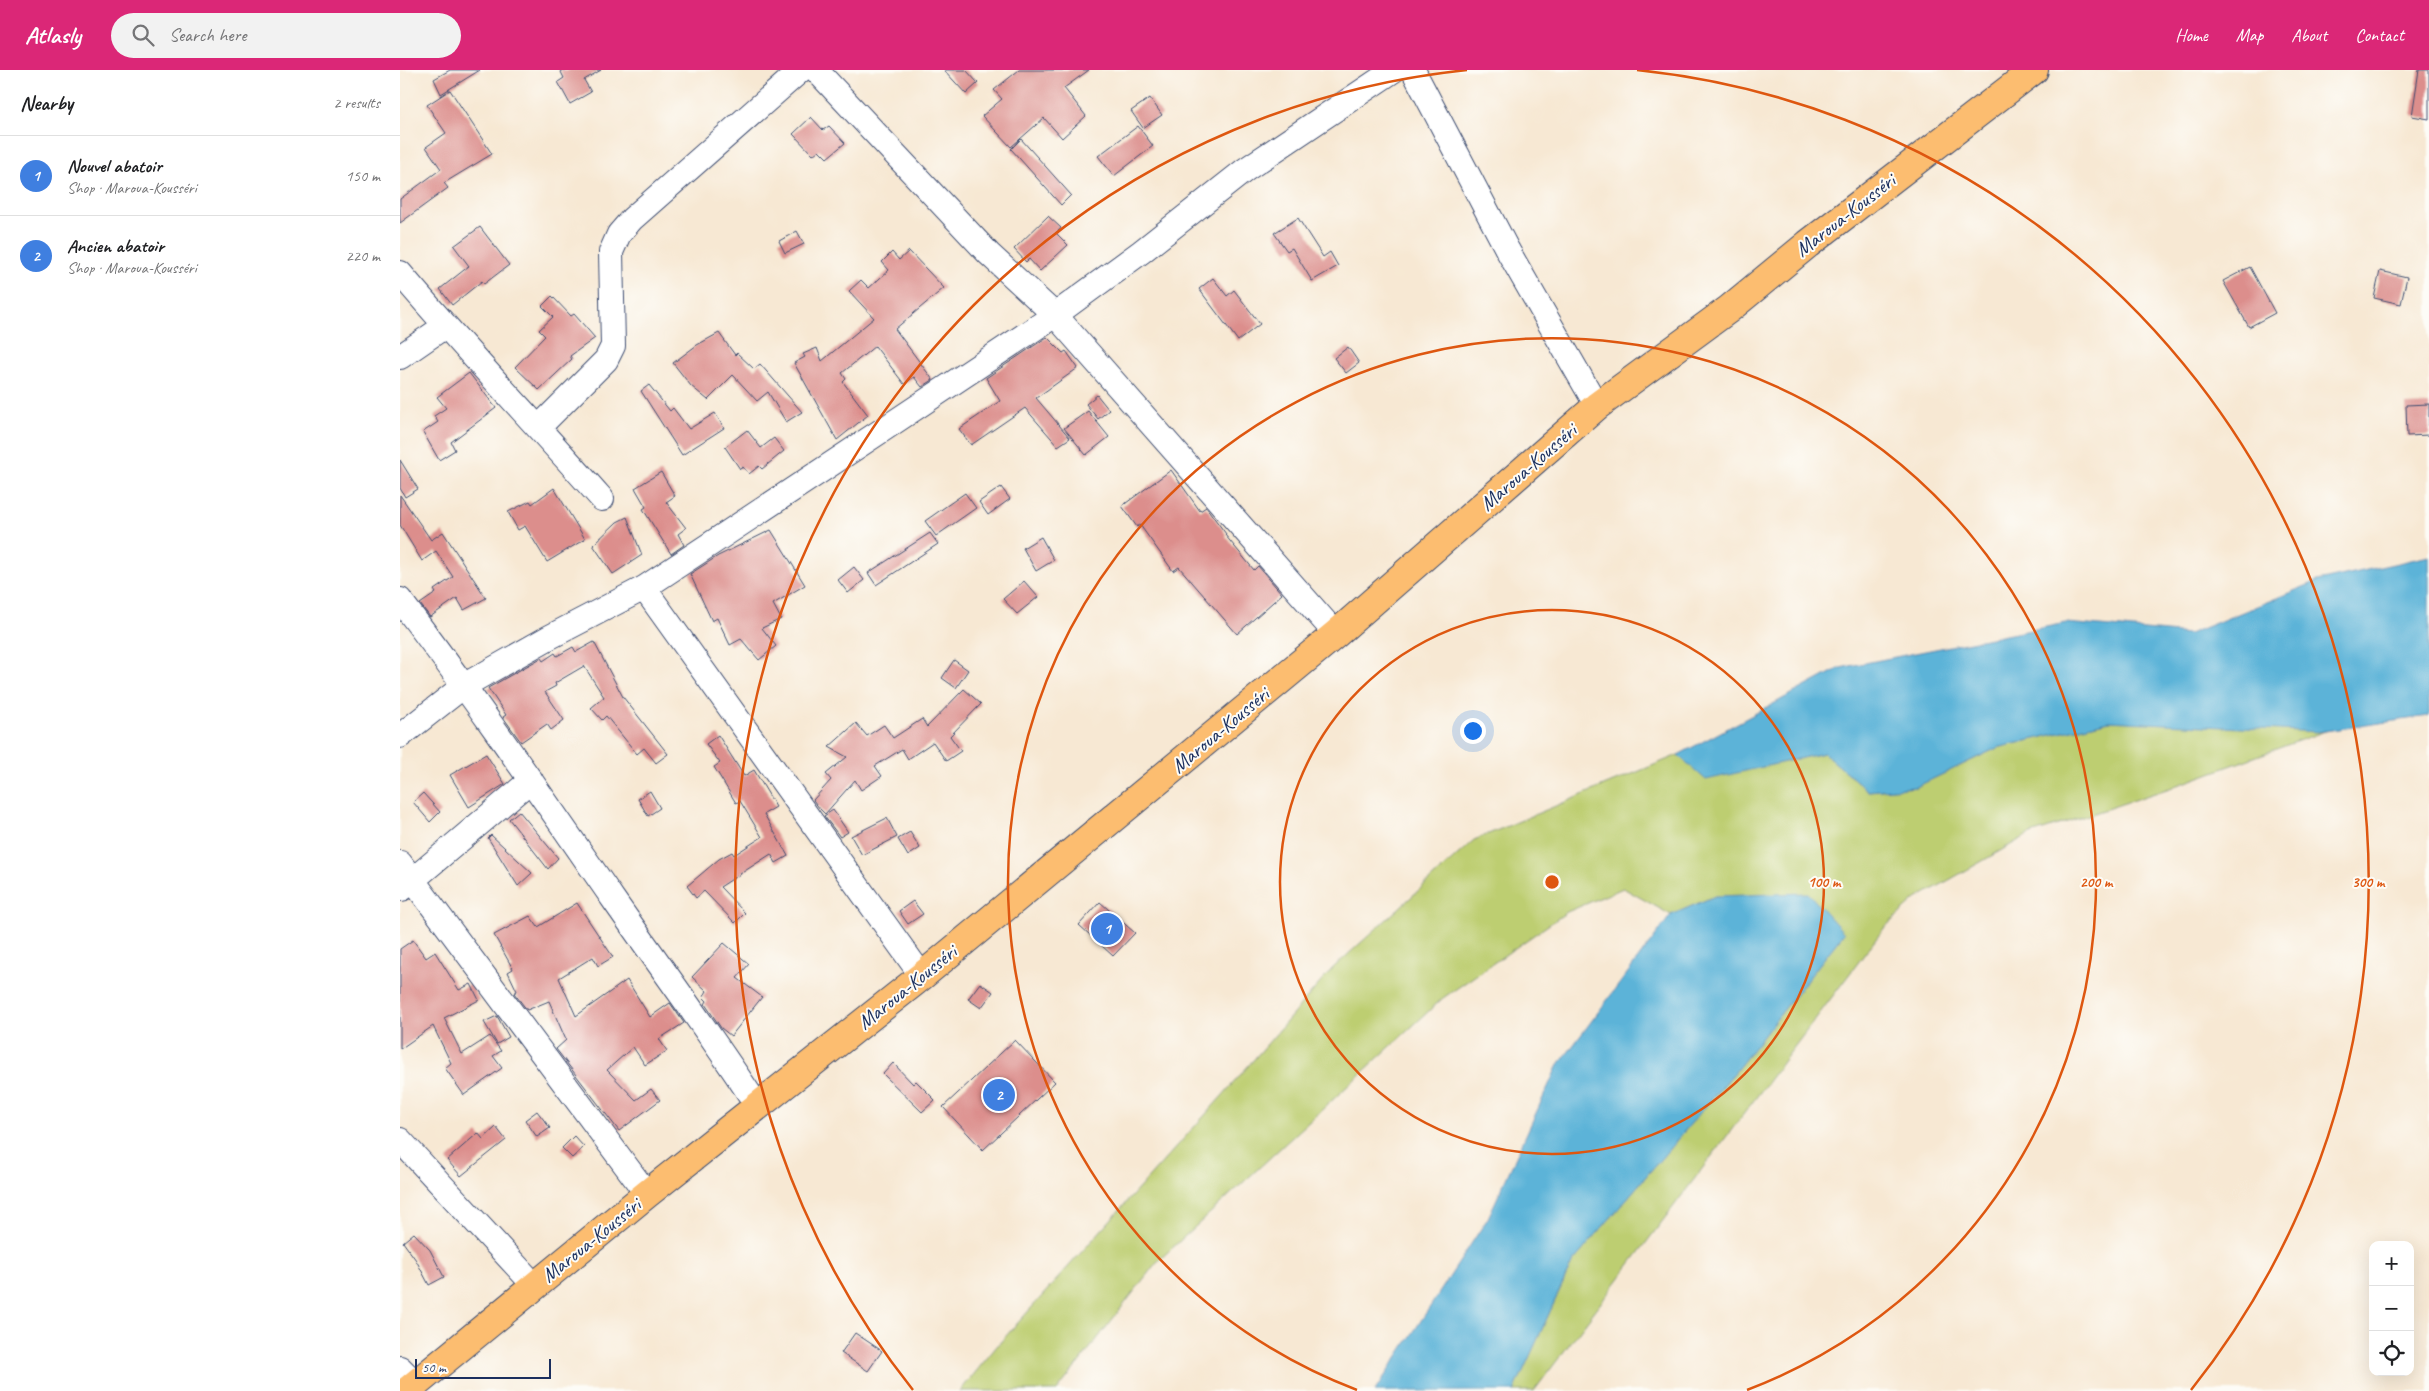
<!DOCTYPE html>
<html lang="en">
<head>
<meta charset="utf-8">
<style>
	body { margin:0; font-family:Caveat,sans-serif; background:#f2f2f2; color:#202124 }
	.controls { position:absolute; right:15px; bottom:15px; display:grid; overflow:hidden; border-radius:10px; box-shadow:0 5px 20px #0002 }
	.controls button { width:45px; height:45px; display:grid; place-items:center; padding:0; border:0; border-bottom:1px solid #e0e0e0; background:#fff; color:#202124; font:25px sans-serif }
	.scale { position:absolute; left:15px; bottom:12px; width:136px; box-sizing:border-box; padding-left:5px; border:2px solid #1b2f5e; border-top:0; font-size:14px; line-height:18px; white-space:nowrap; color:#1b2f5e; -webkit-text-stroke:4px #fdfcf7; paint-order:stroke }
	.you { position:absolute; left:1072px; top:660px; width:18px; height:18px; margin:-12px; border:4px solid #fff; border-radius:50%; background:#1a73e8; box-shadow:0 0 0 8px #1a73e833 }
	.badge { display:grid; place-items:center; width:32px; height:32px; border-radius:50%; background:#db2777; color:#fff; font-size:16px; font-weight:700 }
	.pin { position:absolute; translate:-50% -50%; border:2px solid #fff; box-shadow:0 1px 5px #0006 }
	.list { margin:0; padding:0; list-style:none }
	h2 { display:flex; justify-content:space-between; align-items:center; height:65px; margin:0; padding:0 20px; font-size:21px }
	h2 small { font-size:16px; font-weight:400; color:#757577 }
	.list li { display:grid; grid-template-columns:32px 1fr auto; gap:15px; align-items:center; box-sizing:border-box; height:80px; padding:0 20px; border-top:1px solid #e0e0e0 }
	.list b { display:block; font-size:19px; white-space:nowrap }
	.list p { margin:0; font-size:16px; white-space:nowrap; color:#757577 }
	.list em { font-size:16px; font-style:normal; color:#757577 }
	.icon { flex:none; width:28px; height:28px; fill:none; stroke:currentColor; stroke-width:2; stroke-linecap:round; stroke-linejoin:round }
	.map { position:relative; flex:none; width:2029px; height:1321px; overflow:hidden }
	header { display:flex; align-items:center; gap:30px; box-sizing:border-box; height:70px; padding:0 25px; background:#db2777; color:#fff }
	header strong { font-size:24px }
	nav { display:flex; gap:28px; margin-inline-start:auto; font-size:18px }
	.search { width:350px; height:45px; background:#f2f2f2; display:flex; align-items:center; gap:12px; box-sizing:border-box; padding:0 18px; border-radius:28px; color:#757577; font-size:19px }
	main { display:flex }
	aside { flex:1; background:#fff }
	.map>svg:first-child { display:block }
	.green { fill:#bdce71; stroke:#6c7e68 }
	.water { fill:#5bb3d8; stroke:#3b719b }
	.building { fill:#dc8e8c }
	.lines { fill:none; stroke-linecap:round; stroke-linejoin:round }
	.minor-casing { stroke:#3c4b70; stroke-width:26 }
	.highway-casing { stroke:#3c4b70; stroke-width:30 }
	.minor { stroke:#fff; stroke-width:24 }
	.highway { stroke:#fcbd6f; stroke-width:28 }
	.ring { fill:none; stroke:#de5710; stroke-width:2.5 }
	.labels { text-anchor:middle; dominant-baseline:central; stroke-width:4; stroke-linejoin:round; paint-order:stroke }
	.street-label { font-size:21px; fill:#1b2f5e; stroke:#fdfcf7 }
	.centre { fill:#de5710; stroke:#fdfcf7; stroke-width:2.5 }
	.ring-label { font-size:15px; text-anchor:middle; font-weight:bold; fill:#de5710; stroke:#fdfcf7; stroke-width:4; stroke-linejoin:round; paint-order:stroke }
</style>
</head>
<body>
<header>
<strong>Atlasly</strong>
<div class="search"><svg class="icon" aria-label="search" viewBox="0 0 24 24"><circle cx="10" cy="10" r="6"/><path d="M15 15l6 6"/></svg>Search here</div>
<nav><a>Home</a><a>Map</a><a>About</a><a>Contact</a></nav>
</header>
<main>
<aside>
<h2>Nearby<small>2 results</small></h2>
<ul class="list">
<li><span class="badge" style="background:#3f7fe0">1</span><div><b>Nouvel abatoir</b><p>Shop · Maroua-Kousséri</p></div><em>150 m</em></li>
<li><span class="badge" style="background:#3f7fe0">2</span><div><b>Ancien abatoir</b><p>Shop · Maroua-Kousséri</p></div><em>220 m</em></li>
</ul>
</aside>
<div class="map">
<svg width="2029" height="1321" viewBox="0 0 2029 1321">
	<rect width="100%" height="100%" fill="#fdfcf7"/>
	<filter id="ink" filterUnits="userSpaceOnUse"><feTurbulence type="fractalNoise" baseFrequency=".02" numOctaves="2"/><feDisplacementMap in="SourceGraphic" scale="10" xChannelSelector="R" yChannelSelector="G"/><feConvolveMatrix kernelMatrix="1 2 1 2 8 2 1 2 1" color-interpolation-filters="sRGB"/></filter>
	<filter id="wash" filterUnits="userSpaceOnUse"><feTurbulence type="fractalNoise" baseFrequency=".0096" numOctaves="4" result="noise"/><feDisplacementMap in="SourceGraphic" scale="20" xChannelSelector="R" yChannelSelector="G"/><feGaussianBlur stdDeviation="1.12" result="paint"/><feColorMatrix in="noise" values="0 0 0 0 0 0 0 0 0 0 0 0 0 0 0 0 0 1.4 0 .05"/><feComposite in="paint" operator="in"/></filter>
	<g filter="url(#wash)">
		<rect width="100%" height="100%" fill="#f7e8d3"/>
		<path class="green" d="M1709 651 1928 660 1770 718 1628 765 1516 829 1485 857 1134 1321H1114L1172 1193 1335 1002 1444 863 1315 826 1271 845 1223 818 1167 842 1043 928 756 1193 657 1321H560L597 1276 823 1025 933 898 1074 770 1278 685 1306 709 1424 683 1468 721 1516 717 1597 678Z"/>
		<path class="water" d="M2029 486V646L1918 662 1709 651 1597 678 1516 717 1468 721 1424 683 1306 710 1278 685 1440 598 1666 553 1789 564 1918 511Z
			M1408 823 1444 863 1335 1002 1172 1193 1114 1321H975L1088 1148 1157 997 1271 845 1315 826Z"/>
		<g id="blocks">
			<path class="building" d="M50 0H80L41 24 34 9Z
				M160 0H201L184 10 191 22 170 34 158 12 164 8Z
				M544 0H566L578 13 566 24Z
				M619 0H689L664 18 686 46 662 68 644 48 611 77 582 46 602 29 594 20Z
				M2019 0H2029V49L2012 46Z
				M50 20 92 84 44 113 48 118 0 153V129L41 99 26 77 46 63 27 35Z
				M750 28 762 45 743 58 731 41Z
				M411 47 423 60 429 56 445 73 427 88 419 80 413 85 393 64Z
				M738 56 753 76 714 106 698 86Z
				M621 69 671 125 661 135 611 79Z
				M648 146 661 158 656 163 668 175 640 201 629 189 626 192 614 179Z
				M898 148 923 187 930 182 938 196 912 211 892 178 887 181 874 163Z
				M80 157 109 195 84 214 82 211 52 235 40 219 69 196 54 176Z
				M397 161 404 174 385 183 379 171Z
				M509 181 544 218 495 259 533 310 522 317 514 307 504 314 475 276 442 303 446 309 443 312 468 345 437 370 394 293 405 287 403 284 417 278 422 291 474 248 449 221 461 210 469 218 489 200 482 192 492 182 499 190Z
				M1850 197 1875 243 1849 257 1823 211Z
				M1980 201 2007 207 2001 234 1974 228Z
				M813 208 827 226 834 220 860 254 838 271 799 219Z
				M152 226 171 246 174 244 195 268 170 286 172 289 139 320 115 297 145 266 139 260 153 247 142 236Z
				M319 263 335 285 337 283 354 299 360 294 402 342 386 352 368 322 357 331 333 305 308 330 291 316 273 293 297 275Z
				M647 267 663 283 666 281 678 298 636 328 670 368 658 376 625 338 571 375 559 359 600 331 586 308Z
				M948 277 959 293 946 303 934 288Z
				M69 303 96 338 51 372 55 380 39 390 23 362 38 352 34 346 46 338 37 327Z
				M249 315 270 341 273 338 289 359 315 343 324 358 282 385 241 321Z
				M697 325 709 340 698 349 686 334Z
				M2029 334V365L2007 366 2006 335Z
				M688 341 709 367 686 385 664 358Z
				M347 360 361 378 374 368 384 381 362 399 359 396 349 404 343 397 340 399 325 377Z
				M0 390 18 419 5 427 0 418Z
				M771 400 800 441 806 437 826 464 825 465 854 500 858 496 882 524 837 564 779 497 773 501 740 455 737 457 722 436Z
				M261 402 275 426 266 432 286 458 278 464 284 475 271 484 243 439 246 437 235 418Z
				M601 417 610 429 588 445 579 432Z
				M154 418 185 469 147 492 125 456 118 460 108 442 130 431 132 434Z
				M565 423 576 438 536 466 525 451Z
				M0 425 31 470 43 462 86 528 64 540 57 528 30 547 20 534 36 523 34 520 53 507 36 481 22 491 0 455Z
				M227 447 242 485 213 504 193 475 217 452Z
				M371 460 405 515 373 534 381 549 362 558 376 576 359 590 341 569 330 575 317 548 312 551 290 504 318 486Z
				M530 463 538 474 476 515 468 503Z
				M641 467 654 490 636 501 623 478Z
				M454 497 464 510 448 523 438 510Z
				M624 511 638 527 617 544 603 529Z
				M194 572 223 627 268 684 256 693 244 678 237 684 206 646 202 650 191 638 204 627 184 596 155 613 156 616 145 622 164 650 151 660 147 654 121 672 103 647 106 645 88 618 141 588 143 591 155 583 157 586 173 577 176 582Z
				M554 590 568 600 556 618 542 608Z
				M564 619 581 634 550 666 561 681 546 691 533 672 508 689 502 679 475 696 482 706 461 720 455 710 425 744 420 739 413 730 431 710 426 704 447 687 429 677 456 653 467 666 484 655 493 668 522 649 527 657Z
				M318 665 344 706 354 700 376 737 364 744 388 786 376 793 371 784 320 817 345 843 335 853 304 821 296 828 287 816 319 789 332 782 334 785 362 767 340 731 336 733 314 697 320 693 306 674Z
				M86 684 105 714 69 737 50 705Z
				M250 721 260 738 248 746 238 729Z
				M23 723 40 742 30 752 13 732Z
				M433 740 448 762 440 767 424 746Z
				M119 741 158 788 148 799 109 749Z
				M487 748 497 767 462 785 451 766Z
				M510 762 520 778 508 786 498 769Z
				M91 765 132 803 118 816 88 768Z
				M513 831 523 844 508 854 499 841Z
				M700 832 735 863 713 886 679 855Z
				M177 833 213 887 198 896 193 887 159 908 176 946 227 910 250 947 270 933 284 953 259 969 267 981 245 995 233 977 207 1000 236 1030 251 1019 260 1030 219 1061 156 979 166 970 149 931 127 940 114 923 117 921 108 902 113 899 94 865 130 846 138 857Z
				M13 870 26 888 35 882 59 920 71 914 79 930 44 948 62 984 90 966 101 981 93 986 102 998 64 1025 45 998 51 993 33 956 0 979V879Z
				M324 873 349 894 337 908 362 927 331 966 321 958 305 934 307 931 303 927 307 921 292 907Z
				M580 913 593 922 581 938 568 929Z
				M97 946 109 967 97 974 84 952Z
				M615 970 655 1012 583 1080 543 1037Z
				M493 993 513 1014 516 1011 535 1030 522 1042 483 1004Z
				M137 1041 150 1058 137 1067 125 1050Z
				M96 1057 106 1070 61 1106 47 1090 78 1063 83 1069Z
				M174 1066 184 1077 172 1088 162 1078Z
				M14 1163 30 1180 44 1207 29 1215 16 1190 3 1172Z
				M455 1263 482 1281 468 1301 441 1283Z"/>
		</g>
	</g>
	<g filter="url(#ink)">
		<use href="#blocks" fill-opacity="0" stroke="#3c4b70" stroke-width="1"/>
		<g class="lines">
			<g class="minor-casing">
				<path id="minor" d="M416 0 589 184 655 245 936 564
					M1013 0 1108 181 1197 336
					M0 203C65 280 135 353 202 429
					M0 287 45 256
					M139 357 206 290 213 276 211 182 219 164 232 149 401 0
					M244 518 522 906
					M0 530C74 627 143 728 213 829 261 898 312 966 358 1037
					M0 666 65 615 148 568 244 518 490 355 655 245 741 182 845 100 994 0
					M0 793 247 1124
					M2 819 131 710
					M0 1070 135 1216
					M0 1298 16 1314"/>
			</g>
			<g class="highway-casing">
				<path id="highway" d="M7 1321 247 1124 522 906 936 564 1197 336 1329 239 1408 174 1634 0"/>
			</g>
			<use href="#minor" class="minor"/>
			<use href="#highway" class="highway"/>
		</g>
	</g>
	<g class="ring">
		<circle cx="1152" cy="812" r="272"/>
		<path d="M957 1320A544 544 0 1 1 1347 1320"/>
		<path d="M513 1320A816 816 0 0 1 1067 0M1237 0A816 816 0 0 1 1791 1320"/>
	</g>
	<g class="labels">
		<g class="street-label">
			<text transform="translate(1445 145) rotate(-38)">Maroua-Kousséri</text>
			<text transform="translate(1128 397) rotate(-41)">Maroua-Kousséri</text>
			<text transform="translate(820 660) rotate(-40)">Maroua-Kousséri</text>
			<text transform="translate(507 917) rotate(-39)">Maroua-Kousséri</text>
			<text transform="translate(191 1170) rotate(-39)">Maroua-Kousséri</text>
		</g>
	</g>
	<circle cx="1152" cy="812" r="8" class="centre"/>
	<g class="ring-label">
		<text x="1424" y="817">100 m</text>
		<text x="1696" y="817">200 m</text>
		<text x="1968" y="817">300 m</text>
	</g>
</svg>
<div class="controls">
<button>+</button>
<button>−</button>
<button><svg class="icon" aria-label="locate" viewBox="0 0 24 24"><circle cx="12" cy="12" r="6"/><path d="M12 2v4M12 18v4M2 12h4M18 12h4"/></svg></button>
</div>
<div class="scale">50 m</div>
<div class="you"></div>
<div class="pin badge" style="left:707px;top:859px;background:#3f7fe0">1</div>
<div class="pin badge" style="left:599px;top:1025px;background:#3f7fe0">2</div>
</div>
</main>
</body>
</html>
